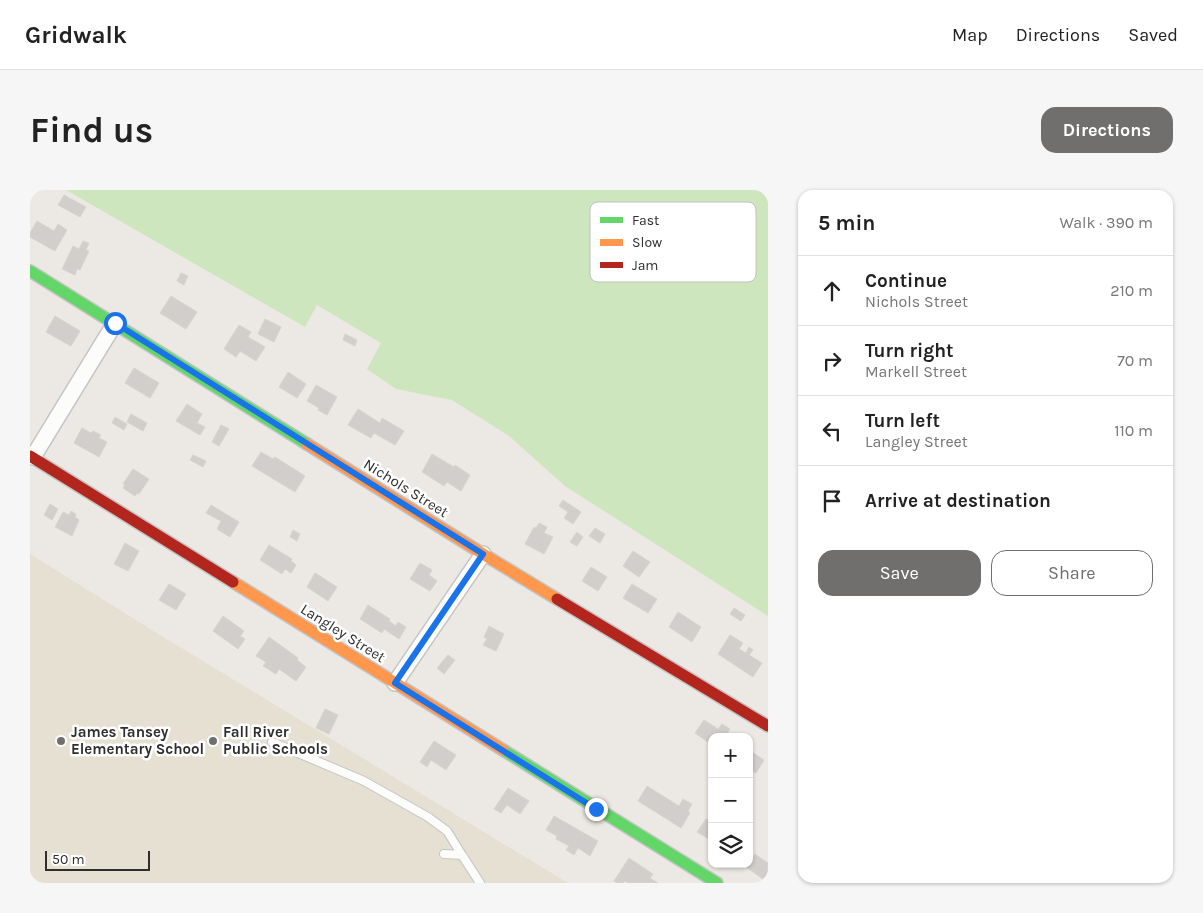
<!DOCTYPE html>
<html lang="en">
<head>
<meta charset="utf-8">
<style>
	body { margin:0; font-family:Karla,sans-serif; background:#f6f6f6; color:#222 }
	.controls { position:absolute; right:15px; bottom:15px; display:grid; overflow:hidden; border-radius:10px; box-shadow:0 1px 4px #0004 }
	.controls button { width:45px; height:45px; display:grid; place-items:center; padding:0; border:0; border-bottom:1px solid #e0e0e0; background:#fff; color:#222; font:25px sans-serif }
	.scale { position:absolute; left:15px; bottom:12px; width:105px; box-sizing:border-box; padding-left:5px; border:2px solid #2e2e2e; border-top:0; font-size:14px; line-height:18px; white-space:nowrap; color:#2e2e2e; -webkit-text-stroke:4px #fff; paint-order:stroke }
	.stop { position:absolute; width:15px; height:15px; margin:-11px; border:4px solid #1a73e8; border-radius:50%; background:#fff }
	.stop.end { background:#1a73e8; border-color:#fff; box-shadow:0 1px 5px #0008 }
	.list { margin:0; padding:0; list-style:none }
	h2 { display:flex; justify-content:space-between; align-items:center; height:65px; margin:0; padding:0 20px; font-size:21px }
	h2 small { font-size:16px; font-weight:400; color:#767676 }
	.list li { display:grid; grid-template-columns:32px 1fr auto; gap:15px; align-items:center; box-sizing:border-box; height:70px; padding:0 20px; border-top:1px solid #e0e0e0 }
	.list b { display:block; font-size:19px; white-space:nowrap }
	.list p { margin:0; font-size:16px; white-space:nowrap; color:#767676 }
	.list em { font-size:16px; font-style:normal; color:#767676 }
	.actions { display:flex; gap:10px; padding:15px 20px }
	.actions a { flex:1; padding:11px 0; border:1px solid #706f6e; border-radius:15px; text-align:center; font-size:18px; color:#706f6e }
	.actions .main { background:#706f6e; color:#fff }
	.icon { flex:none; width:28px; height:28px; fill:none; stroke:currentColor; stroke-width:2; stroke-linecap:round; stroke-linejoin:round }
	.map { position:relative; flex:none; width:738px; height:693px; overflow:hidden; border-radius:15px }
	header { display:flex; align-items:center; gap:30px; box-sizing:border-box; height:70px; padding:0 25px; background:#fff; border-bottom:1px solid #e0e0e0 }
	header strong { font-size:24px }
	nav { display:flex; gap:28px; margin-inline-start:auto; font-size:18px }
	.intro { display:flex; align-items:center; justify-content:space-between; box-sizing:border-box; height:120px; padding:0 30px }
	h1 { margin:0; font-size:35px }
	.button { padding:12px 22px; border-radius:15px; background:#706f6e; color:#fff; font-size:18px; font-weight:700 }
	main { display:flex; gap:30px; padding:0 30px }
	aside { flex:1; background:#fff; border-radius:15px; box-shadow:0 1px 4px #0004 }
	.map>svg:first-child { display:block }
	.education { fill:#e6e0d3 }
	.green { fill:#cee6be }
	.building { fill:#d1cecb; stroke:#d7d4d0 }
	.lines { fill:none; stroke-linecap:round; stroke-linejoin:round }
	.lane-casing { stroke:#c5c4c5; stroke-width:10 }
	.street-casing { stroke:#c5c4c5; stroke-width:18 }
	.fast-casing { stroke:#c5c4c5; stroke-width:14 }
	.slow-casing { stroke:#c5c4c5; stroke-width:14 }
	.jam-casing { stroke:#c5c4c5; stroke-width:14 }
	.lane { stroke:#fcfcfb; stroke-width:8 }
	.street { stroke:#fcfcfb; stroke-width:15 }
	.fast { stroke:#63d668; stroke-width:11 }
	.slow { stroke:#ff974d; stroke-width:11 }
	.jam { stroke:#b3261e; stroke-width:11 }
	.route { stroke:#1a73e8; stroke-width:6 }
	.poi-dot { fill:#706f6e; stroke:#fff; stroke-width:2 }
	.labels { text-anchor:middle; dominant-baseline:central; stroke-width:5; stroke-linejoin:round; paint-order:stroke }
	.street-label { font-size:15px; fill:#2e2e2e; stroke:#fff }
	.poi-label { font-size:15px; font-weight:bold; fill:#2e2e2e; stroke:#fff; text-anchor:start }
	.key { fill:#fff; stroke:#c0c0c0; stroke-width:1 }
	.key-label { font-size:14px; fill:#2e2e2e }
</style>
</head>
<body>
<header>
<strong>Gridwalk</strong>
<nav><a>Map</a><a>Directions</a><a>Saved</a></nav>
</header>
<div class="intro"><h1>Find us</h1><a class="button">Directions</a></div>
<main>
<div class="map">
<svg width="738" height="693" viewBox="0 0 738 693">
	<rect width="100%" height="100%" fill="#ece8e4"/>
	<path class="education" d="M0 364 122 440 538 693H0Z"/>
	<path class="green" d="M36 0H738V426L535 296 479 246 422 210 366 199 337 179 351 153 287 115 275 137Z"/>
	<path class="building" d="M34 5 56 17 50 27 28 15Z
		M7 31 24 41 28 34 37 40 25 61 0 47V43Z
		M53 51 59 53 56 60 59 61 50 80 47 79 45 85 32 79 43 56 49 59Z
		M151 83 158 86 154 95 147 91Z
		M141 106 167 122 156 139 130 123Z
		M25 126 50 141 41 156 16 142Z
		M235 129 251 137 244 152 228 144Z
		M209 135 221 142 218 147 235 157 226 171 210 161 206 167 194 159Z
		M315 144 327 150 325 156 313 150Z
		M104 178 129 193 120 208 95 193Z
		M258 182 276 194 267 208 249 197Z
		M286 195 307 207 297 225 288 220 289 218 277 211Z
		M157 214 172 224 167 233 175 237 170 245 146 231Z
		M328 219 350 233 352 228 374 241 365 255 344 243 341 248 318 235Z
		M101 224 117 233 113 241 97 232Z
		M85 227 97 234 94 240 82 233Z
		M191 235 199 239 189 256 182 252Z
		M52 238 61 243 63 241 71 245 69 248 77 252 69 267 44 253Z
		M231 262 243 269 245 267 275 286 265 302 222 276Z
		M402 264 424 277 425 275 440 285 431 301 417 292 414 296 392 282Z
		M163 265 176 271 173 277 160 270Z
		M103 279 119 289 109 304 107 303 105 306 93 298 95 295 93 294Z
		M533 310 551 322 543 334 534 328 538 322 529 316Z
		M20 314 28 319 22 330 14 325Z
		M181 315 209 332 200 347 187 339 191 331 176 323Z
		M41 321 46 324 45 327 49 330 42 346 25 337 33 322 39 325Z
		M509 333 517 337 514 343 523 347 514 364 495 354 504 337 506 338Z
		M565 338 575 344 570 353 559 346Z
		M263 340 270 344 267 351 260 347Z
		M547 342 553 347 547 356 540 352Z
		M95 353 109 361 98 381 84 374Z
		M239 355 262 369 261 371 266 375 261 383 255 379 252 384 230 370Z
		M603 361 620 372 609 387 593 376Z
		M390 373 402 380 399 385 407 391 400 401 380 389Z
		M561 377 577 387 568 401 552 391Z
		M285 383 307 397 298 411 277 397Z
		M139 394 156 404 146 420 129 410Z
		M602 394 627 409 618 423 593 408Z
		M338 415 360 429 359 431 366 436 368 432 376 437 369 449 354 439 352 443 330 429Z
		M704 418 715 425 711 431 700 424Z
		M648 422 671 437 662 452 639 437Z
		M193 426 214 441 210 446 215 449 208 459 183 441Z
		M459 436 474 444 466 461 453 455 457 449 454 447Z
		M700 445 713 453 709 459 716 463 719 457 723 460 719 465 732 473 723 487 688 464Z
		M239 447 268 468 267 470 276 477 266 491 249 479 246 484 233 476 236 472 226 466Z
		M418 465 425 470 414 484 407 478Z
		M295 519 308 525 299 544 286 538Z
		M674 530 688 539 692 534 700 539 695 547H682V555L665 543Z
		M404 551 426 565 416 580 401 570 397 577 390 572Z
		M719 560 734 570 726 583 719 579Z
		M617 596 649 616 653 609 662 614 658 621 660 623 651 638 608 611Z
		M478 598 499 611 490 624 477 615 471 623 464 619Z
		M524 626 568 651 560 666 548 658 544 665 536 660 539 656 526 649 527 646 516 640Z
		M676 629 682 632V651L667 642Z
		M725 664 738 673 737 692 716 677 718 674H719V672Z
		M599 668 623 684 620 688 628 693H598L595 691 593 693H587L584 691Z"/>
	<g class="lines">
		<g class="lane-casing">
			<path id="lane" d="M242 552 334 591 398 627 417 641 432 665
				M414 664 432 665 450 693"/>
		</g>
		<g class="street-casing">
			<path id="street" d="M3 267 85 133
				M365 493 453 364"/>
		</g>
		<g class="fast-casing">
			<path id="fast" d="M0 81 277 254
				M473 560 687 693"/>
		</g>
		<g class="slow-casing">
			<path id="slow" d="M277 254 453 364 527 409
				M203 392 473 560"/>
		</g>
		<g class="jam-casing">
			<path id="jam" d="M0 266 203 392
				M527 409 738 536"/>
		</g>
		<use href="#lane" class="lane"/>
		<use href="#street" class="street"/>
		<use href="#fast" class="fast"/>
		<use href="#slow" class="slow"/>
		<use href="#jam" class="jam"/>
	</g>
	<g class="lines">
		<path class="route" d="M85 133 453 364 365 493 566 619"/>
	</g>
	<g class="poi-dot">
		<circle cx="31" cy="551" r="5"/>
		<circle cx="183" cy="551" r="5"/>
	</g>
	<g class="labels">
		<g class="street-label">
			<text transform="translate(376 298) rotate(32)">Nichols Street</text>
			<text transform="translate(313 443) rotate(32)">Langley Street</text>
		</g>
		<g class="poi-label">
			<text x="41" y="542">James Tansey<tspan x="41" dy="17">Elementary School</tspan></text>
			<text x="193" y="542">Fall River<tspan x="193" dy="17">Public Schools</tspan></text>
		</g>
	</g>
	<rect x="560" y="12" width="166" height="80" rx="8" class="key"/>
	<rect x="570" y="27" width="23" height="6" fill="#63d668"/>
	<rect x="570" y="49" width="23" height="7" fill="#ff974d"/>
	<rect x="570" y="72" width="23" height="6" fill="#b3261e"/>
	<g class="key-label">
		<text x="602" y="35">Fast</text>
		<text x="602" y="57">Slow</text>
		<text x="602" y="80">Jam</text>
	</g>
</svg>
<div class="controls">
<button>+</button>
<button>−</button>
<button><svg class="icon" aria-label="layers" viewBox="0 0 24 24"><path d="M12 4l9 5-9 5-9-5zM3 14l9 5 9-5"/></svg></button>
</div>
<div class="scale">50 m</div>
<div class="stop" style="left:85px;top:133px"></div>
<div class="stop end" style="left:566px;top:619px"></div>
</div>
<aside>
<h2>5 min<small>Walk · 390 m</small></h2>
<ul class="list">
<li><svg class="icon" aria-label="ahead" viewBox="0 0 24 24"><path d="M12 20V5M6 11l6-6 6 6"/></svg><div><b>Continue</b><p>Nichols Street</p></div><em>210 m</em></li>
<li><svg class="icon" aria-label="right" viewBox="0 0 24 24"><path d="M7 20v-9h11M14 6l5 5-5 5"/></svg><div><b>Turn right</b><p>Markell Street</p></div><em>70 m</em></li>
<li><svg class="icon" aria-label="left" viewBox="0 0 24 24"><path d="M17 20v-9H6M10 6l-5 5 5 5"/></svg><div><b>Turn left</b><p>Langley Street</p></div><em>110 m</em></li>
<li><svg class="icon" aria-label="arrive" viewBox="0 0 24 24"><path d="M6 21V4h12l-3 4 3 4H6"/></svg><div><b>Arrive at destination</b></div></li>
</ul>
<div class="actions"><a class="main">Save</a><a>Share</a></div>
</aside>
</main>
</body>
</html>
